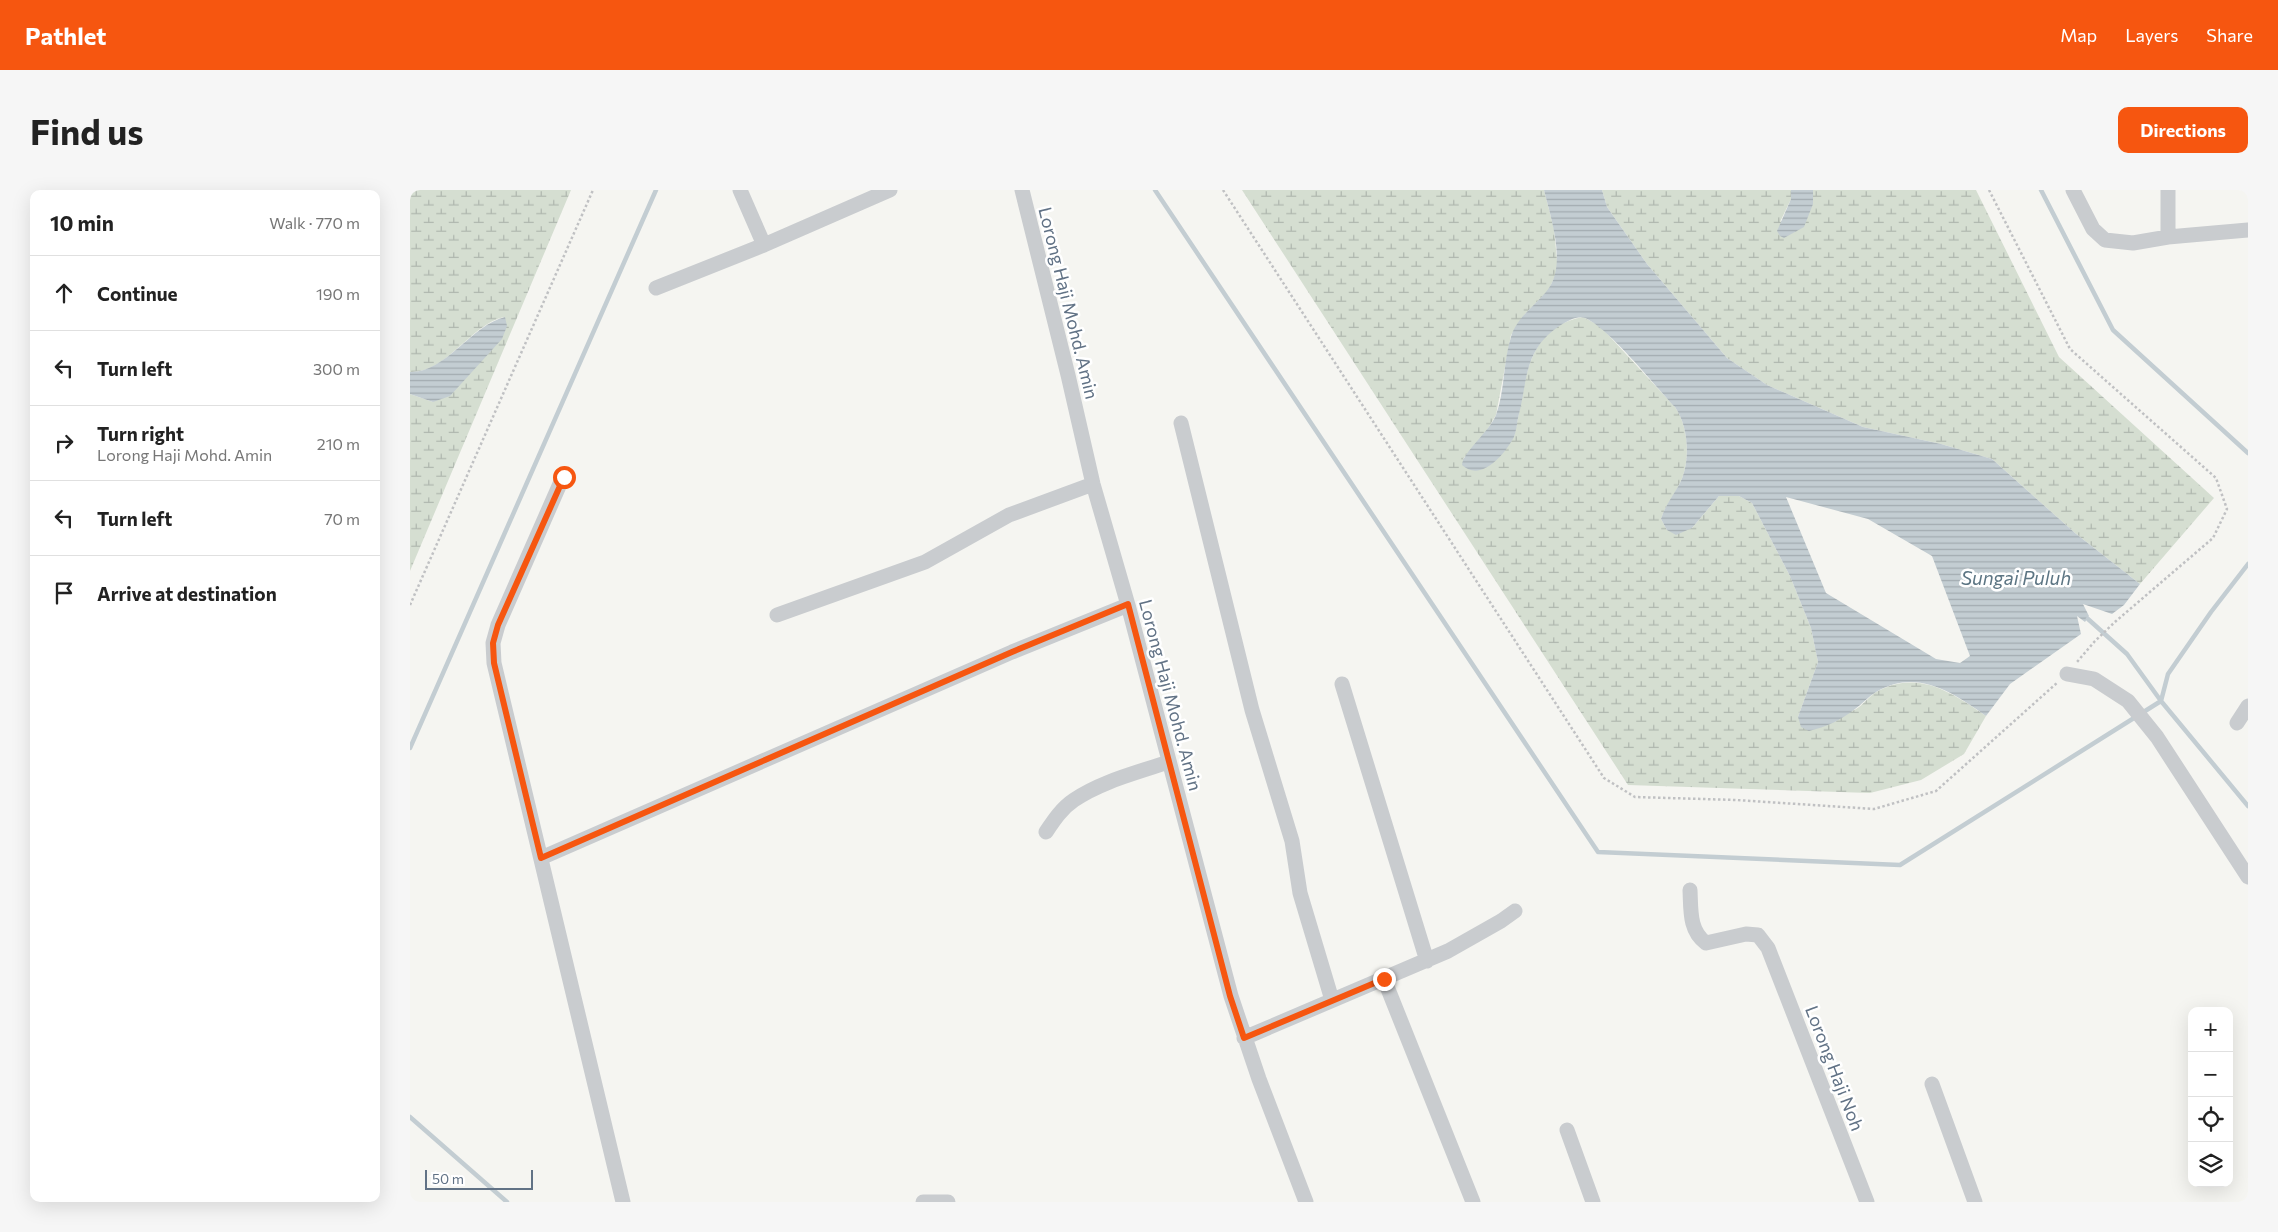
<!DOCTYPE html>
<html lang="en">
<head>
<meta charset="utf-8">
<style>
	body { margin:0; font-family:Commissioner,sans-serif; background:#f6f6f6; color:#222 }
	.controls { position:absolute; right:15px; bottom:15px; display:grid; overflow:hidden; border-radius:10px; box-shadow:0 5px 20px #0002 }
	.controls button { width:45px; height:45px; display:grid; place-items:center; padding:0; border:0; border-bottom:1px solid #e0e0e0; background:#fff; color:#222; font:25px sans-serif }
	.scale { position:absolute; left:15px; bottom:12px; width:108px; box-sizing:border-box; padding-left:5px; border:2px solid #617285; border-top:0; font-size:14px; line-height:18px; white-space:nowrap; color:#617285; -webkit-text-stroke:4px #fff; paint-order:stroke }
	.stop { position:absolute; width:15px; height:15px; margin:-11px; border:4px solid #f65610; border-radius:50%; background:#fff }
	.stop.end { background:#f65610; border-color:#fff; box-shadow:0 1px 5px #0008 }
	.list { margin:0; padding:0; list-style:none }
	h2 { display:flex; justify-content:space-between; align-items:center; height:65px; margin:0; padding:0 20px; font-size:21px }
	h2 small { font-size:16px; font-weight:400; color:#767676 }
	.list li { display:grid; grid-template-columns:32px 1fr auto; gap:15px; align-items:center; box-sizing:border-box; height:75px; padding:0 20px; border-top:1px solid #e0e0e0 }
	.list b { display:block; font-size:19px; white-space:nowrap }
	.list p { margin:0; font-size:16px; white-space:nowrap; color:#767676 }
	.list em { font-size:16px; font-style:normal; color:#767676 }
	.icon { flex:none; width:28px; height:28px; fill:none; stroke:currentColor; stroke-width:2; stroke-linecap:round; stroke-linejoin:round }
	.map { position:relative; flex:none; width:1838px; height:1012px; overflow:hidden; border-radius:10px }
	header { display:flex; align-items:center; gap:30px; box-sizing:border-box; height:70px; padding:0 25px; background:#f65610; color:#fff }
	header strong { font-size:24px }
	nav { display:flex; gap:28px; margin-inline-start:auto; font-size:18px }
	.intro { display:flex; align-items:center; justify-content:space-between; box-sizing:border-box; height:120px; padding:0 30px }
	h1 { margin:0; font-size:35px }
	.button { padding:12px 22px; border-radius:10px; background:#f65610; color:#fff; font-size:18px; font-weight:700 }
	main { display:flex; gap:30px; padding:0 30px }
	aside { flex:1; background:#fff; border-radius:10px; box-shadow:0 5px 20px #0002 }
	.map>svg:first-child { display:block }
	.wetland { fill:url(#wetland-marsh) }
	.water { fill:url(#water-rules); fill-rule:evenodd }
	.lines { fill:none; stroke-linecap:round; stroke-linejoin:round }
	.stream { stroke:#c3cdd2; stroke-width:4.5 }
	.path { stroke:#c0c1c3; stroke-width:2.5; stroke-dasharray:2.5 2.5; stroke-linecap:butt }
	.minor { stroke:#c9cccf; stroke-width:15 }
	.route { stroke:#f65610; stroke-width:6 }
	.labels { text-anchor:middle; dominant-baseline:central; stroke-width:5; stroke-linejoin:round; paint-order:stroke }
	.street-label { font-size:18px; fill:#617285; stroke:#fff }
	.water-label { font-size:19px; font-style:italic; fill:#5c7583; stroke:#fff }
</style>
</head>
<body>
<header>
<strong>Pathlet</strong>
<nav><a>Map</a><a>Layers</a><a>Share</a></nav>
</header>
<div class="intro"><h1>Find us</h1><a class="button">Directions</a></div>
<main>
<aside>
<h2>10 min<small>Walk · 770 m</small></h2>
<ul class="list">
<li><svg class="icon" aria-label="ahead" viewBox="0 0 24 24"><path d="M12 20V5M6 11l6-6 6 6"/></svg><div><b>Continue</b></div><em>190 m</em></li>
<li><svg class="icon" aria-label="left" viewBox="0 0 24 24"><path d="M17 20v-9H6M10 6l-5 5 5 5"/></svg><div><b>Turn left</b></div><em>300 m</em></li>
<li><svg class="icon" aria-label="right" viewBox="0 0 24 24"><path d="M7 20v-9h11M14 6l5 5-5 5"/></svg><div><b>Turn right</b><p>Lorong Haji Mohd. Amin</p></div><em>210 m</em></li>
<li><svg class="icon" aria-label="left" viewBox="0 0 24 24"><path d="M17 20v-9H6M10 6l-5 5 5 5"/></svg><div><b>Turn left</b></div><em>70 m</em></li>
<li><svg class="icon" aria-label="arrive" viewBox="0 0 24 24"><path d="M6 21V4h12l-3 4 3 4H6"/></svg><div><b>Arrive at destination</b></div></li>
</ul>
</aside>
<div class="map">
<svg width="1838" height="1012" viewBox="0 0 1838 1012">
	<defs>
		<pattern id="wetland-marsh" width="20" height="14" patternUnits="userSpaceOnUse" patternTransform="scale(1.25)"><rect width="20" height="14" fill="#d5ded1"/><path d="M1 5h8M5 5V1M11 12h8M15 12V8" fill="none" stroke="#b0b8af"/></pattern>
		<pattern id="water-rules" width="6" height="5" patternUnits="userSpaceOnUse" patternTransform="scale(1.25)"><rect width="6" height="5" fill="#c3cdd2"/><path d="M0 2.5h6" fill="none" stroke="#a2abb0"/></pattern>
	</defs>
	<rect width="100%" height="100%" fill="#f5f5f1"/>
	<path class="wetland" d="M0 0H161L0 381V204L23 212 94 127C61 134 37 183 0 182Z
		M832 0H1134L1144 39 1148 80 1138 101 1115 124 1101 145 1086 225 1074 245 1053 269 1104 247C1116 199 1112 138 1173 127L1190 136 1265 217C1279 237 1281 273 1269 295 1263 307 1255 316 1251 329L1257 340 1282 338 1309 306H1329L1342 313 1380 386 1401 438 1408 472 1388 527C1402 525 1430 525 1442 521 1451 518 1458 507 1466 502 1508 479 1541 502 1576 526L1554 564 1511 590 1460 603 1218 595Z
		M1192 0H1381V9L1370 32 1403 14V0H1566L1649 167 1804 308 1730 394 1665 343 1582 269 1531 254 1453 237 1357 195 1317 168 1237 74 1197 17Z"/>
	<path class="water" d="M1134 0H1192L1197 17 1237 74 1317 168 1357 195 1453 237 1531 254 1582 269 1665 343 1730 394 1714 415 1702 424 1673 414 1679 426 1675 432 1667 426 1671 444 1600 494 1576 526C1542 502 1507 478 1466 502 1458 507 1452 514 1445 519 1431 530 1416 537 1399 541L1391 537 1388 527 1408 472 1401 438 1380 386 1342 313 1329 306H1309L1282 338 1266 345 1257 340 1251 329C1255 316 1262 307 1269 295 1281 273 1279 237 1265 217 1245 196 1199 138 1175 128 1168 125 1157 131 1151 135 1113 159 1118 191 1108 228 1107 234 1106 242 1104 247 1095 264 1071 293 1052 275 1053 262 1079 242 1086 225 1095 201 1093 172 1101 147 1106 129 1124 116 1136 102 1158 77 1141 29 1134 0ZM1376 307 1458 329 1522 366 1560 466 1550 473 1526 469 1416 403Z
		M1381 0H1403V14L1394 37 1374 48 1370 46 1367 41 1381 9Z
		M95 127 97 136 92 149 40 206 23 212 0 204V182C36 183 61 135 95 127Z"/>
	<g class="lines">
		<path class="stream" d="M745 0 1188 662 1490 675 1751 511 1758 484 1801 422 1838 374
			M1631 0 1703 140 1838 263
			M1678 429 1717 464 1751 511 1838 616
			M0 558 246 0
			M0 927 97 1012"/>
		<path class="path" d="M813 0 1194 588 1225 607 1326 610 1464 619 1526 601 1648 492
			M1579 0 1660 159 1806 288 1817 319 1803 348 1706 431 1685 451 1667 472
			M0 415 183 0"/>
		<path class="minor" d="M330 0 354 55
			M612 0 658 185 683 294 718 415 821 806 849 889 896 1012
			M1663 0 1683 39 1695 50 1723 53 1758 47 1838 40
			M1758 0V47
			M246 98 354 55 480 0
			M771 233 842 520 882 651 890 703 922 810
			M153 287 88 435 83 453 84 473 213 1012
			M367 425 515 372 599 325 683 294
			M1657 484 1684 489 1718 511 1747 547 1838 687
			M932 494 1017 771
			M1827 533 1838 516
			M636 642C644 630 652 618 664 610 692 591 727 583 758 572
			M131 668 602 462 718 415
			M1280 700C1281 720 1279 741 1296 753L1336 744 1348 745 1358 758 1457 1012
			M974 789 1063 1012
			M834 848 1038 761 1091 731 1105 721
			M1522 894 1565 1012
			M1157 940 1183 1012
			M513 1012H538"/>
	</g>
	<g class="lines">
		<path class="route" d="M154 287 88 435 83 453 84 473 131 668 602 462 718 414 820 806 834 848 974 789"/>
	</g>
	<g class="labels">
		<g class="street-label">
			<text transform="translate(659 113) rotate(76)">Lorong Haji Mohd. Amin</text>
			<text transform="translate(761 505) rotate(75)">Lorong Haji Mohd. Amin</text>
			<text transform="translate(1425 878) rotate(69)">Lorong Haji Noh</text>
		</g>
		<g class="water-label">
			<text x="1606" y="387">Sungai Puluh</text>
		</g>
	</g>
</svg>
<div class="controls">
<button>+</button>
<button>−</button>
<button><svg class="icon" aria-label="locate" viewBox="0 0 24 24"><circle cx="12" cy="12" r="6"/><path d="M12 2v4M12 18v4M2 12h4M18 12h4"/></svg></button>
<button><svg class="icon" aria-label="layers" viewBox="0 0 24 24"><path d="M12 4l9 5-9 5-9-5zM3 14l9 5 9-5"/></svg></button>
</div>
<div class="scale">50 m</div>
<div class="stop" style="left:154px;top:287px"></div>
<div class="stop end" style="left:974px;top:789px"></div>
</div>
</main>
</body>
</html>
